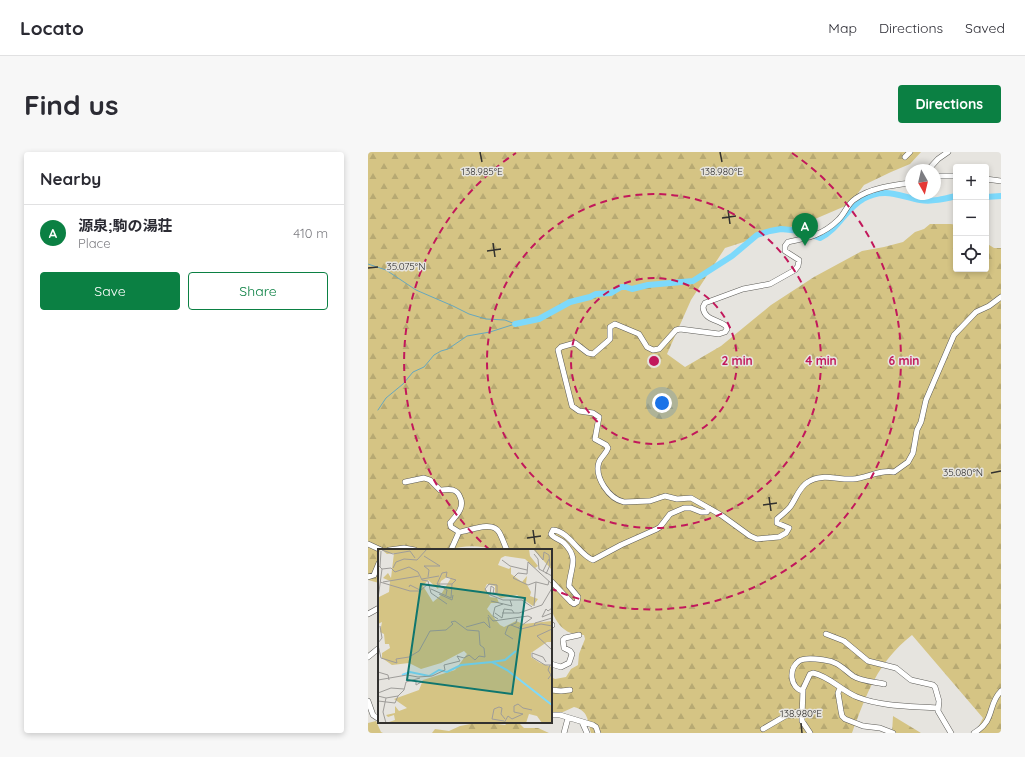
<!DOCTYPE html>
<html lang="en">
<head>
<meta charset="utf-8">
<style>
	body { margin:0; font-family:Quicksand,"Noto Sans JP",sans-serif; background:#f7f7f7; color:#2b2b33 }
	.controls { position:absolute; right:12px; top:12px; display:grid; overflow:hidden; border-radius:4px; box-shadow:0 2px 6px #0003 }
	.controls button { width:36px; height:36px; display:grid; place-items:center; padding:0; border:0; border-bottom:1px solid #e1e1e2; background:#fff; color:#2b2b33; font:20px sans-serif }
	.compass { position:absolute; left:537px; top:12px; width:36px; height:36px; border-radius:50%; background:#fff; box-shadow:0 2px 6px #0003; rotate:172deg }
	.you { position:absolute; left:294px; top:251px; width:14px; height:14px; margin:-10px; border:3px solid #fff; border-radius:50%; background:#1a73e8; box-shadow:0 0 0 6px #1a73e833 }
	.badge { display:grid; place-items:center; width:26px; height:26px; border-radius:50%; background:#0b8043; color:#fff; font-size:13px; font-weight:700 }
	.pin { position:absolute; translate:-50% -33px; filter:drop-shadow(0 1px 2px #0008) }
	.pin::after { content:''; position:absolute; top:21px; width:14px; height:12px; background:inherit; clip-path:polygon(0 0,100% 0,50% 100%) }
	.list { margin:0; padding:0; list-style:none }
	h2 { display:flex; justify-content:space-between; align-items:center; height:52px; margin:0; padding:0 16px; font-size:17px }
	h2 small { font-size:13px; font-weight:400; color:#7c7c81 }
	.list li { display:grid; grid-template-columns:26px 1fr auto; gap:12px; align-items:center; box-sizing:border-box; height:56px; padding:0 16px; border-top:1px solid #e1e1e2 }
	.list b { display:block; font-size:15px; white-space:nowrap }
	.list p { margin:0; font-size:13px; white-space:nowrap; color:#7c7c81 }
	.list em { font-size:13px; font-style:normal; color:#7c7c81 }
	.actions { display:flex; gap:8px; padding:12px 16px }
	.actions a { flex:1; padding:9px 0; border:1px solid #0b8043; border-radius:4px; text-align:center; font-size:14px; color:#0b8043 }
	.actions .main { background:#0b8043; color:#fff }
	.icon { flex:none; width:22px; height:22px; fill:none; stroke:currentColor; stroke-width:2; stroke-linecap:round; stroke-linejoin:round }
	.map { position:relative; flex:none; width:633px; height:581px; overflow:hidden; border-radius:4px }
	header { display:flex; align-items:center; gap:24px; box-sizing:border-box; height:56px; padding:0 20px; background:#fff; border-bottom:1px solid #e1e1e2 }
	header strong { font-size:19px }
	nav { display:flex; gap:22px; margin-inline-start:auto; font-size:14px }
	.intro { display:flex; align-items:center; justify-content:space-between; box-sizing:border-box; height:96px; padding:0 24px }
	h1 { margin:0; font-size:28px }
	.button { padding:10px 18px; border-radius:4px; background:#0b8043; color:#fff; font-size:14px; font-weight:700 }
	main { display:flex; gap:24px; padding:0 24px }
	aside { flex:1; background:#fff; border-radius:4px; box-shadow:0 2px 6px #0003 }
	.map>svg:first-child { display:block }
	.forest { fill:url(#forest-firs) }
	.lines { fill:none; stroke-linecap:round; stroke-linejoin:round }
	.stream { stroke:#66a7be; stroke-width:1 }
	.river { stroke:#7dd9fb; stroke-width:6 }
	.minor-casing { stroke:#5d5c58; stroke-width:6 }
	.minor { stroke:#fff; stroke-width:5 }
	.ticks { fill:none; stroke:#32312f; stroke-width:1.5 }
	.ring { fill:none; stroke:#c2185b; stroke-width:2; stroke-dasharray:7 5 }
	.inset-river { fill:none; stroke:#7dd9fb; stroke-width:2 }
	.inset-road { fill:none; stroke:#9e9c99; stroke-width:1 }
	.view { fill:#0f766e; fill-opacity:0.15; stroke:#0f766e; stroke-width:2 }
	.inset-edge { fill:none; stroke:#32312f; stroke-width:2 }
	.ticks-label { font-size:10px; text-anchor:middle; fill:#32312f; stroke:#e6e4df; stroke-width:3; stroke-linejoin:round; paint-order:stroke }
	.centre { fill:#c2185b; stroke:#e6e4df; stroke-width:2 }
	.ring-label { font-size:12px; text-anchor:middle; font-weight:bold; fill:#c2185b; stroke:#e6e4df; stroke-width:3; stroke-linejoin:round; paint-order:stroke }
</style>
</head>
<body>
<header>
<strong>Locato</strong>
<nav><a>Map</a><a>Directions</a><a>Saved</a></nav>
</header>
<div class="intro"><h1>Find us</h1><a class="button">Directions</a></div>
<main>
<aside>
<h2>Nearby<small></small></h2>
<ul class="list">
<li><span class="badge">A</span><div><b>源泉;駒の湯荘</b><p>Place</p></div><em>410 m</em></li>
</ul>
<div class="actions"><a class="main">Save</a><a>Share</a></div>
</aside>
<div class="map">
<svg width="633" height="581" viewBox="0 0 633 581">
	<defs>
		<pattern id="forest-firs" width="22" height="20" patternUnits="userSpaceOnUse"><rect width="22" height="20" fill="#d5c484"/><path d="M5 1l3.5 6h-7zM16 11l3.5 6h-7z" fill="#b7a972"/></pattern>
	</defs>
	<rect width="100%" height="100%" fill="#e6e4df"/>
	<path class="forest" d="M0 0H553L542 12 523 20 496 33 482 52 447 67 357 96 323 148 299 202 317 215 353 194 403 153 446 125 494 99 516 95 535 90 547 80 556 77 562 72H583L588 73V117H618V91L626 96H633V581H607L615 566 544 483C509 511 499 541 484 581H223C219 568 221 559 206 555L195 560H183V525L187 527 198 525 203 517 210 513 211 502 217 487 216 483C212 483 207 482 203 481 193 478 185 465 183 456V398H128C112 393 96 393 80 398H11V431L0 428Z
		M525 564 553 581H524Z
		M8 569 13 580 15 581H0V571Z
		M113 570 137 573 140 570H150L156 576H170L181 581H64L67 577 81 579 92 574Z"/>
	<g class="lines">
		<path class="stream" d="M0 112 18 118 48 138 85 154 101 162 118 167 137 168 147 172
			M10 258 18 246 35 232 45 220 56 215 66 203 73 199 80 197 99 184 122 180 147 172"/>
		<path class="river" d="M618 45 633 44
			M147 172 171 167 202 150 222 145 228 142 243 141 253 135H258L264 137 280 133 325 129 364 104 389 83 402 79 413 77 433 79 452 86C471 77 478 56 495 47 516 35 531 44 552 48 564 50 576 47 588 44"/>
		<g class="minor-casing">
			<path id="minor" d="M537 5 542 0
				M560 18 570 7 580 0
				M567 24H588
				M618 27 633 29
				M543 31C525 33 502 36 487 47 479 52 477 62 470 68 455 83 439 86 420 90L417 94V99L431 108 430 114 427 118 402 132 375 137 337 151 335 155C336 168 349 167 358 174L359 177 357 180 351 182 312 177 308 178 291 197 285 198 279 195 271 182 247 172 242 175V187L240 189 225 202 220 201 207 191 193 195 190 198 204 254 211 259 225 261 231 265 227 287 238 293 240 296C238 302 233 305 231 310 226 325 241 347 256 350L282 349 297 344 309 347 323 346 353 363 382 384 389 387 411 385 418 381 421 376 409 371V367C413 363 418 360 422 355 428 347 431 335 440 330 454 321 469 328 485 327 498 326 514 317 526 320L540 310 545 301 549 278 553 270 558 248 586 183 608 160 621 154 633 145
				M37 330 56 326 62 328 72 338C76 338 81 337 85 338 88 339 91 342 92 345 97 355 89 363 82 371L83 375 91 380C101 379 124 368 131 380 134 385 136 392 139 398
				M0 392 13 398
				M21 398 36 396 47 398
				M83 398 91 380
				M0 425 6 423 11 411
				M183 429 203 450 206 452 209 450 210 445 201 434C202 416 212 407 196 391 192 387 186 387 183 382L185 378C201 379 212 404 225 408L253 393 289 377 292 375 302 362 316 356H323L333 360H339L341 356
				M0 462 11 456
				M183 473H184
				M458 482 476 489 500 509 528 516 543 528 565 533 567 535 571 549 570 559 583 581
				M0 505 11 496
				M183 512 193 515 201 511 204 502 202 499 196 496 195 488 197 486 211 483
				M472 536 470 541 473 559 474 564 477 567 495 574 512 576 525 581
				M183 538 193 539 202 538
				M435 539C422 536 420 517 431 509 437 505 449 507 456 508 471 510 474 516 485 524 493 529 507 530 516 532
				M0 549 5 563 11 567
				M183 563H192L225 573 228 575 230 581
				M214 570 219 581
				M395 577 419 563 434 559
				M196 581 200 566
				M442 581 434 569V565L435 537 442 522 445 521C461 524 474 539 489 545 515 555 542 554 569 556
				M606 581C628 568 619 553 633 539"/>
		</g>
		<use href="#minor" class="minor"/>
	</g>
	<path class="ticks" d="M112 0 114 10M352 0 354 10M360 58 362 72M354 66 368 64M125 91 127 105M119 99 133 97M0 116 10 115M623 321 633 319M401 345 403 359M395 353 409 351M165 378 167 392M159 386 173 384M433 571 434 581"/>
	<g class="ring">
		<circle cx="286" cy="209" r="83"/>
		<circle cx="286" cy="209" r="167"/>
		<path d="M122 398A250 250 0 0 1 148 1M424 1A250 250 0 0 1 184 437"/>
	</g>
	<g transform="translate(10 397)">
		<rect width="174" height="174" fill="#e6e4df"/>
		<path d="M0 0H151L152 7 160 17 157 19 147 10 127 7 123 9 120 16 131 20 133 18V25L144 33 149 27 148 34 153 43 152 47 160 50 155 57 139 46 123 49 117 45V37L109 35 107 39 112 48 119 49 121 54H113L109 60 122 76 126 78 138 72 145 75 174 72V93H169L153 104V108L162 114 174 118V174H164L159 167 151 165 148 174H8L17 171 16 166 10 168 8 166 17 164V157L21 162 29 159 16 150 41 141 45 131 77 121 89 105 86 102 63 114 43 120 31 114 14 116 4 109V104L12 99 11 95H7L6 85 2 83 4 73 0 75V51L1 48 11 43 12 32 5 29 10 24 13 29 16 4 9 5 3 0 0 5ZM69 28 73 29 62 47 55 53 45 37 50 31 60 40 63 32ZM155 0H174V21Z" fill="#d5c484" fill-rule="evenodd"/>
		<path class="inset-river" d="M114 113 129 121 174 156M114 113 127 111 138 102M24 126 32 123 51 127 61 121 69 123 83 116 114 113"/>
		<path class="inset-road" d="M156 0 165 11 166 3 171 6 172 16 168 25M4 1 15 5 32 2 37 9M156 5 160 10 161 20 174 27M46 7 62 17H46L51 21 50 28M124 11 132 17 149 21M0 16 4 20 0 50M2 18 3 2M15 19 18 13 26 10 39 11 49 0M4 20 13 19 17 23 31 18 40 23 44 31 50 32 53 44 69 55M165 22 171 10M44 30 61 27M171 32 170 36 158 33 150 36 135 29 140 24 149 25 150 13 174 35M2 33 32 42H42L51 34M5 33 41 27M59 35H74M31 38 32 36 42 41M53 40 73 49 74 35 78 31 68 28 69 23 64 24 59 35 69 41 68 46M115 44H119V36L111 35 107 40 110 45 125 51H144L154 58M61 45 74 51 75 46M112 46 113 37 116 39 115 45M113 52 134 57 132 51M156 57 158 33M174 59 170 62 168 60 164 68 174 64M117 64 124 69 126 60 134 61 136 64M124 64H141L164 56 174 39M110 66 115 72 150 67 154 69 140 79M120 70 115 67 117 58 125 55M133 76 143 80 163 75 174 77M156 77 157 74 174 69M88 78 106 73 112 79 110 68M174 80 159 87 174 101M135 90 127 85 130 77 138 74 139 70M0 94 4 89 2 77M0 96 3 109 19 114 18 110 31 108 41 102 52 82 68 81 75 75 73 73 77 72 89 81 101 82 102 96 106 99 107 108 101 107 97 111 91 106 86 109 79 107 82 112 66 116 67 121 54 127 40 128 29 126 0 131M168 113 165 108 154 104V108L167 116H174M0 123 10 126 11 131M170 130 173 126 170 121 172 116M38 132V136L45 132M0 144 13 139 26 140M0 147 8 149 20 147 26 141 28 133 42 129M8 149 5 163 8 174M0 152 17 154 20 147M121 158 116 160 114 170 126 172M121 158 124 159 123 165 127 170M126 174 130 167 134 170 145 165 136 163V157L140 155 145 159 154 161"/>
		<path class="view" d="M43 35 147 49 134 145 29 131Z"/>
		<rect width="174" height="174" class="inset-edge"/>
	</g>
	<g class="ticks-label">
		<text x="114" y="23">138.985°E</text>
		<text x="354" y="23">138.980°E</text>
		<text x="38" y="118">35.075°N</text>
		<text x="595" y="324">35.080°N</text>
		<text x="433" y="565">138.980°E</text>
	</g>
	<circle cx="286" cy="209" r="6" class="centre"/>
	<g class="ring-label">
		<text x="369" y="213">2 min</text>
		<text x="453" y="213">4 min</text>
		<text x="536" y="213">6 min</text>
	</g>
</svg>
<div class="controls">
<button>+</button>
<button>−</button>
<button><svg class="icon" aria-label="locate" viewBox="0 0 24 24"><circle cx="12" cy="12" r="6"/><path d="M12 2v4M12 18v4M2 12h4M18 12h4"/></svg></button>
</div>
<svg class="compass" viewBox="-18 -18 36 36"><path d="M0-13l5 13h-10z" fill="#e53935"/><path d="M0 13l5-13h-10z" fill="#7c7c81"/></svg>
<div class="you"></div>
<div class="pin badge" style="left:437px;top:94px">A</div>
</div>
</main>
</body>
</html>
